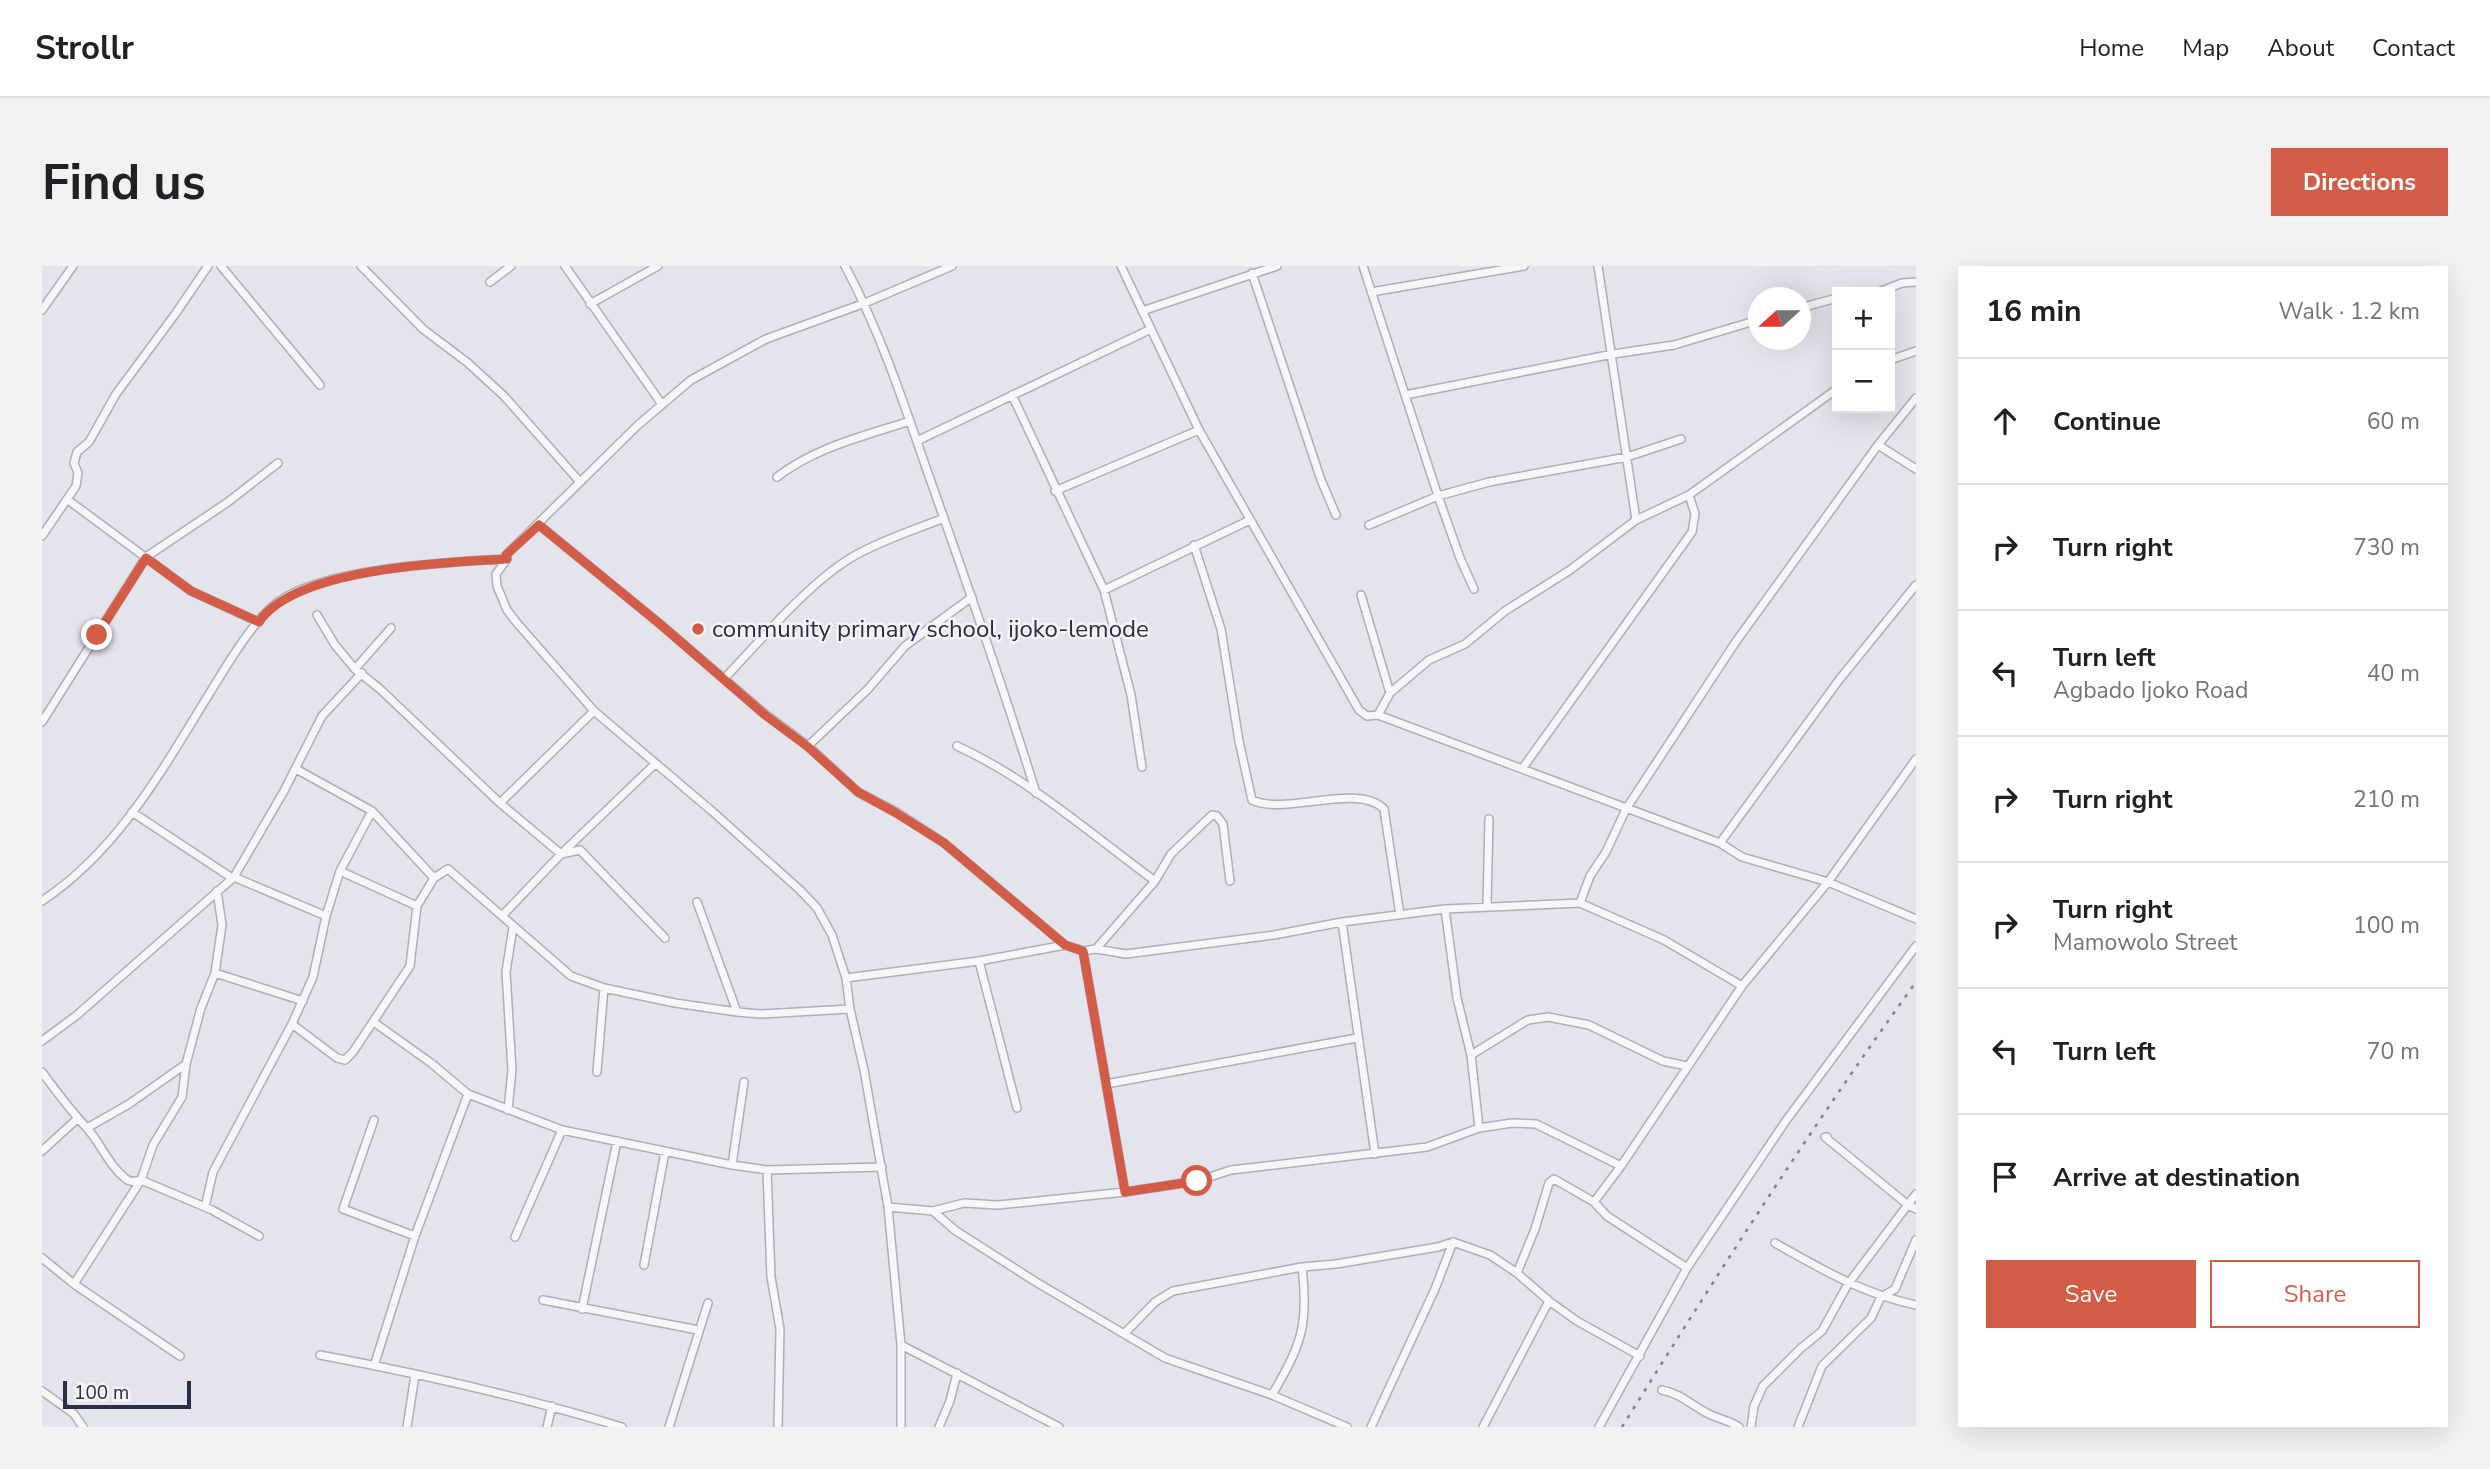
<!DOCTYPE html>
<html lang="en">
<head>
<meta charset="utf-8">
<style>
	body { margin:0; font-family:"Nunito Sans",sans-serif; background:#f2f2f2; color:#202124 }
	.controls { position:absolute; right:21px; top:21px; display:grid; overflow:hidden; border-radius:0px; box-shadow:0 7px 28px #0002 }
	.controls button { width:63px; height:63px; display:grid; place-items:center; padding:0; border:0; border-bottom:2px solid #e0e0e0; background:#fff; color:#202124; font:35px sans-serif }
	.compass { position:absolute; left:1706px; top:21px; width:63px; height:63px; border-radius:50%; background:#fff; box-shadow:0 7px 28px #0002; rotate:249deg }
	.scale { position:absolute; left:21px; bottom:18px; width:128px; box-sizing:border-box; padding-left:7px; border:4px solid #2b2c45; border-top:0; font-size:19px; line-height:24px; white-space:nowrap; color:#2b2c45; -webkit-text-stroke:5px #f4f4f9; paint-order:stroke }
	.stop { position:absolute; width:21px; height:21px; margin:-16px; border:5px solid #d35c47; border-radius:50%; background:#fff }
	.stop.end { background:#d35c47; border-color:#fff; box-shadow:0 2px 7px #0008 }
	.list { margin:0; padding:0; list-style:none }
	h2 { display:flex; justify-content:space-between; align-items:center; height:91px; margin:0; padding:0 28px; font-size:30px }
	h2 small { font-size:23px; font-weight:400; color:#757577 }
	.list li { display:grid; grid-template-columns:46px 1fr auto; gap:21px; align-items:center; box-sizing:border-box; height:126px; padding:0 28px; border-top:2px solid #e0e0e0 }
	.list b { display:block; font-size:26px; white-space:nowrap }
	.list p { margin:0; font-size:23px; white-space:nowrap; color:#757577 }
	.list em { font-size:23px; font-style:normal; color:#757577 }
	.actions { display:flex; gap:14px; padding:21px 28px }
	.actions a { flex:1; padding:16px 0; border:2px solid #d35c47; border-radius:0px; text-align:center; font-size:24px; color:#d35c47 }
	.actions .main { background:#d35c47; color:#fff }
	.icon { flex:none; width:38px; height:38px; fill:none; stroke:currentColor; stroke-width:2; stroke-linecap:round; stroke-linejoin:round }
	.map { position:relative; flex:none; width:1874px; height:1161px; overflow:hidden; border-radius:0px }
	header { display:flex; align-items:center; gap:42px; box-sizing:border-box; height:98px; padding:0 35px; background:#fff; border-bottom:2px solid #e0e0e0 }
	header strong { font-size:33px }
	nav { display:flex; gap:38px; margin-inline-start:auto; font-size:24px }
	.intro { display:flex; align-items:center; justify-content:space-between; box-sizing:border-box; height:168px; padding:0 42px }
	h1 { margin:0; font-size:49px }
	.button { padding:18px 32px; border-radius:0px; background:#d35c47; color:#fff; font-size:24px; font-weight:700 }
	main { display:flex; gap:42px; padding:0 42px }
	aside { flex:1; background:#fff; border-radius:0px; box-shadow:0 7px 28px #0002 }
	.map>svg:first-child { display:block }
	.lines { fill:none; stroke-linecap:round; stroke-linejoin:round }
	.street-casing { stroke:#acaeba; stroke-width:10 }
	.street { stroke:#f7f7fa; stroke-width:7 }
	.rail { stroke:#7d7f96; stroke-width:2.5; stroke-dasharray:3.5 7; stroke-linecap:butt }
	.route { stroke:#d35c47; stroke-width:9 }
	.poi-dot { fill:#d35c47; stroke:#f4f4f9; stroke-width:2.5 }
	.labels { text-anchor:middle; dominant-baseline:central; stroke-width:5; stroke-linejoin:round; paint-order:stroke }
	.poi-label { font-size:24px; fill:#2b2c45; stroke:#f4f4f9; text-anchor:start }
</style>
</head>
<body>
<header>
<strong>Strollr</strong>
<nav><a>Home</a><a>Map</a><a>About</a><a>Contact</a></nav>
</header>
<div class="intro"><h1>Find us</h1><a class="button">Directions</a></div>
<main>
<div class="map">
<svg width="1874" height="1161" viewBox="0 0 1874 1161">
	<rect width="100%" height="100%" fill="#e4e5ec"/>
	<g class="lines">
		<g class="street-casing">
			<path id="street" d="M179 0 278 119
				M319 0 381 63 426 97 462 130 538 216
				M523 0 619 137
				M803 0C839 67 863 141 888 213 925 317 961 421 994 527
				M1079 0 1157 164 1317 444 1325 450 1336 449 1348 427 1387 394 1423 378 1463 345 1528 304 1594 254 1647 229 1795 123
				M1321 0 1396 230 1418 292 1432 323
				M1556 0 1594 254
				M1210 7 1279 214 1294 249
				M448 16 469 0
				M1329 26 1482 0
				M1837 26 1860 17 1874 16
				M548 38 616 0
				M1758 42 1795 32
				M0 44 31 0
				M1100 45 1235 0
				M1848 94 1874 85
				M970 129 1062 324 1089 429 1100 501
				M1363 129 1571 88 1632 79 1716 54
				M875 175 1109 63
				M1836 179 1874 203
				M735 211C774 181 822 170 868 155
				M1013 225 1157 164
				M26 234 149 325 217 356
				M497 259 618 358 723 448 766 480 816 526 854 546 902 577 1023 679
				M1327 259 1396 230 1447 216 1585 191 1639 173
				M0 270 34 220 36 207 32 197 35 186 47 176 74 128 134 47 166 0
				M1152 279 1179 363 1197 475 1210 534C1243 550 1316 516 1342 543L1358 649
				M1062 324 1208 254
				M1319 329 1348 427
				M275 349 293 379 313 403 338 423 458 537 519 588 538 584 623 672
				M313 403 349 362
				M682 413C718 375 767 316 812 290 840 274 872 264 902 252
				M1336 449 1678 577 1700 591 1786 616 1874 653
				M0 456 104 291 186 236 236 197
				M766 480 826 423 863 380 930 331
				M915 480C987 513 1049 568 1113 615
				M254 503 330 545 392 612
				M1480 503 1650 266 1653 248 1647 229
				M458 537 552 445
				M90 546 190 612
				M1678 577 1797 414 1874 319
				M298 605 330 545
				M192 611 284 650
				M0 635C77 584 122 501 169 425 185 399 212 353 236 336 283 302 406 296 465 293
				M655 636 695 746
				M1538 637 1548 610 1564 586 1584 543 1693 377 1836 179 1874 132
				M1445 639 1447 553
				M1403 643 1415 732 1429 789 1437 862
				M460 650 519 588 613 498
				M1300 656 1333 888
				M1054 683 1113 615 1129 588 1170 549 1175 550 1181 558 1188 615
				M1041 685 1083 926
				M937 695 975 842
				M173 707 261 735
				M804 712 937 695 1023 679 1041 685 1054 683 1084 688 1232 669 1300 656 1403 643 1538 637 1622 674 1700 720
				M333 757 389 797 426 828 520 864 690 899 725 904 840 901
				M250 758 295 792 303 794 311 786 368 700 375 640 392 612 406 603 529 710 562 722 633 737 695 746 718 748 808 743
				M0 775 35 749 192 611 242 525 280 450 320 407
				M1429 789 1486 754 1506 751 1547 759 1621 795 1645 800
				M0 806C14 825 28 844 44 861 59 877 66 899 84 913 89 917 93 915 99 914L170 944 217 970
				M555 806 562 722
				M1064 818 1315 772
				M466 844 470 804 464 706 471 661
				M332 854 301 943 373 970
				M45 862 87 838 144 798
				M1785 871H1783L1866 939 1874 943
				M0 885 35 853
				M690 899 702 816
				M725 904 729 1011 738 1063 736 1161
				M1552 936 1579 900 1700 720 1786 616 1874 493
				M163 941 171 906 250 758 271 711 284 650 298 605 375 640
				M846 941 891 945 922 937 956 939 1083 926 1155 915 1189 904 1385 881 1437 862 1470 857 1494 858 1579 900
				M891 945 914 965 994 1016 1123 1092 1230 1129 1305 1161
				M473 971 520 864
				M1733 977C1781 1004 1819 1027 1874 1039
				M0 992 32 1018 138 1090
				M602 999 623 886
				M1475 1007 1493 963 1507 917 1512 913 1552 936 1565 950 1645 1002
				M32 1018 99 914 111 879 140 831 144 798 159 742 173 707 180 659 175 625
				M501 1034 656 1064
				M540 1043 575 875
				M1082 1068 1113 1036 1131 1025 1260 1001 1294 998 1396 981 1411 976 1448 989 1475 1007 1507 1035 1535 1055 1598 1090
				M859 1079 1017 1161
				M278 1089C380 1108 481 1131 580 1161
				M332 1100 373 970 426 828
				M1620 1124C1641 1129 1646 1137 1665 1147 1676 1153 1687 1154 1697 1161
				M0 1125 32 1148 41 1161
				M1230 1129C1259 1079 1267 1060 1260 1001
				M365 1161 373 1109
				M505 1161 510 1140
				M627 1161 666 1037
				M859 1161V1079L846 941 822 804 808 743 804 712 790 669 775 642 758 624 671 546 552 445 475 357 465 344 455 320 454 308 465 293 464 289 596 159 649 114 724 73 823 37 910 0
				M897 1161 908 1135 915 1107
				M1329 1161 1393 1023 1411 976
				M1441 1161 1507 1035
				M1557 1161 1645 1002 1743 856 1874 680
				M1709 1161 1712 1140 1721 1120 1758 1083 1780 1065 1806 1018 1874 928
				M1756 1161 1780 1100 1829 1052 1839 1031 1853 1023 1874 974"/>
		</g>
		<use href="#street" class="street"/>
		<path class="rail" d="M1580 1161C1674 1010 1770 860 1874 716"/>
	</g>
	<g class="lines">
		<path class="route" d="M55 369 104 292 149 325 217 356C253 302 403 296 465 293L464 289 497 259 618 358 723 449 766 481 816 526 854 547 902 577 1023 679 1041 685 1083 926 1155 915"/>
	</g>
	<circle class="poi-dot" cx="656" cy="363" r="7"/>
	<g class="labels">
		<g class="poi-label">
			<text x="670" y="363">community primary school, ijoko-lemode</text>
		</g>
	</g>
</svg>
<div class="controls">
<button>+</button>
<button>−</button>
</div>
<svg class="compass" viewBox="-18 -18 36 36"><path d="M0-13l5 13h-10z" fill="#e53935"/><path d="M0 13l5-13h-10z" fill="#757577"/></svg>
<div class="scale">100 m</div>
<div class="stop" style="left:1155px;top:915px"></div>
<div class="stop end" style="left:55px;top:369px"></div>
</div>
<aside>
<h2>16 min<small>Walk · 1.2 km</small></h2>
<ul class="list">
<li><svg class="icon" aria-label="ahead" viewBox="0 0 24 24"><path d="M12 20V5M6 11l6-6 6 6"/></svg><div><b>Continue</b></div><em>60 m</em></li>
<li><svg class="icon" aria-label="right" viewBox="0 0 24 24"><path d="M7 20v-9h11M14 6l5 5-5 5"/></svg><div><b>Turn right</b></div><em>730 m</em></li>
<li><svg class="icon" aria-label="left" viewBox="0 0 24 24"><path d="M17 20v-9H6M10 6l-5 5 5 5"/></svg><div><b>Turn left</b><p>Agbado Ijoko Road</p></div><em>40 m</em></li>
<li><svg class="icon" aria-label="right" viewBox="0 0 24 24"><path d="M7 20v-9h11M14 6l5 5-5 5"/></svg><div><b>Turn right</b></div><em>210 m</em></li>
<li><svg class="icon" aria-label="right" viewBox="0 0 24 24"><path d="M7 20v-9h11M14 6l5 5-5 5"/></svg><div><b>Turn right</b><p>Mamowolo Street</p></div><em>100 m</em></li>
<li><svg class="icon" aria-label="left" viewBox="0 0 24 24"><path d="M17 20v-9H6M10 6l-5 5 5 5"/></svg><div><b>Turn left</b></div><em>70 m</em></li>
<li><svg class="icon" aria-label="arrive" viewBox="0 0 24 24"><path d="M6 21V4h12l-3 4 3 4H6"/></svg><div><b>Arrive at destination</b></div></li>
</ul>
<div class="actions"><a class="main">Save</a><a>Share</a></div>
</aside>
</main>
</body>
</html>
